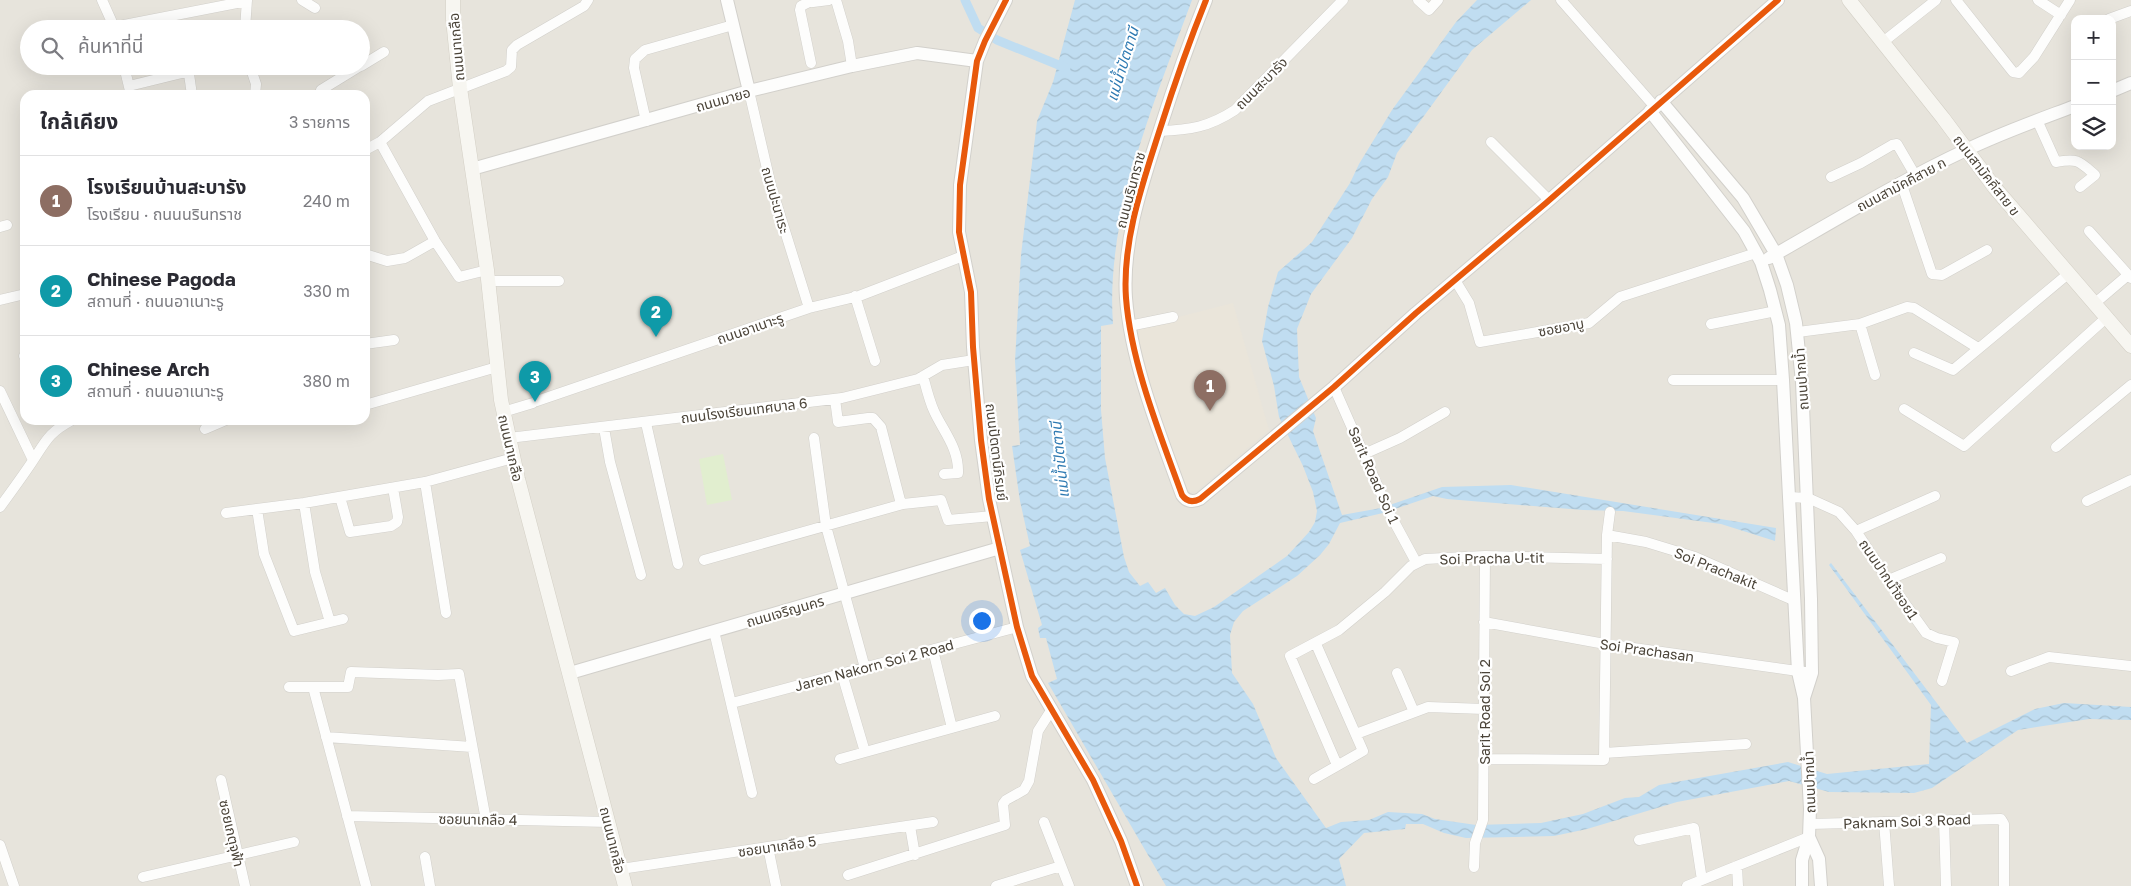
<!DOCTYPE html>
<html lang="th">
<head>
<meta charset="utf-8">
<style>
	body { margin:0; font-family:"Golos Text","Noto Sans Thai",sans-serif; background:#f2f2f3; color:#2b2b33 }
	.controls { position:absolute; right:15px; top:15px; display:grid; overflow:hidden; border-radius:10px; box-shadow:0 5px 20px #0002 }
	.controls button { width:45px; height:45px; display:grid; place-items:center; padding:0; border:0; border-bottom:1px solid #e1e1e2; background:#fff; color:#2b2b33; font:25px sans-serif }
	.you { position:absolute; left:981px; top:620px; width:18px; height:18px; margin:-12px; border:4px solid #fff; border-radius:50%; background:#1a73e8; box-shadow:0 0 0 8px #1a73e833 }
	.badge { display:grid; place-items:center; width:32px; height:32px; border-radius:50%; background:#1a73e8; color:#fff; font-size:16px; font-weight:700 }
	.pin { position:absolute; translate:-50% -41px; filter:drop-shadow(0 1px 2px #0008) }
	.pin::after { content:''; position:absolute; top:26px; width:18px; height:15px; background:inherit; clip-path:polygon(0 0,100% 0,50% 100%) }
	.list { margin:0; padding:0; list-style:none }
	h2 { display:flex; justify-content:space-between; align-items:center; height:65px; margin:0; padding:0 20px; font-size:21px }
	h2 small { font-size:16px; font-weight:400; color:#7c7c81 }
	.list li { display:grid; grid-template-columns:32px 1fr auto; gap:15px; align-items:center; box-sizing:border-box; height:90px; padding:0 20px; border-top:1px solid #e1e1e2 }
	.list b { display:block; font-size:19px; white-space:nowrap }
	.list p { margin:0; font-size:16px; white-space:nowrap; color:#7c7c81 }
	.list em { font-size:16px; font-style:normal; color:#7c7c81 }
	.icon { flex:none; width:28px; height:28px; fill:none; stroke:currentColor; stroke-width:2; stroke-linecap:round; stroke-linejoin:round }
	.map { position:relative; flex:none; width:2131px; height:886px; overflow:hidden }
	.search { position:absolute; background:#fff; box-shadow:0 5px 20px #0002; left:20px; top:20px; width:350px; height:55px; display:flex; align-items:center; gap:12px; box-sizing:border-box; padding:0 18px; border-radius:28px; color:#7c7c81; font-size:19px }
	.panel { position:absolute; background:#fff; box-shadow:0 5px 20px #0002; left:20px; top:90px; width:350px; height:335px; border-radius:15px }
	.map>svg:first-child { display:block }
	.residential { fill:#e7e4dc; fill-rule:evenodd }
	.education { fill:#eae5da }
	.garden { fill:#e1eecf }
	.water { fill:url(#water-waves) }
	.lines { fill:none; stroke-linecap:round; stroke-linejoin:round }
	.canal { stroke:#c0ddf1; stroke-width:9 }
	.minor-casing { stroke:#d2d0cb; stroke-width:11 }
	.tertiary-casing { stroke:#d2d0cb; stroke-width:14 }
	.secondary-casing { stroke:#d3cfc5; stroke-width:15 }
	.minor { stroke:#fdfdfc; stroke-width:10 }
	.tertiary { stroke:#fdfdfc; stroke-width:12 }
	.secondary { stroke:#f7f6f1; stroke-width:14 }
	.cycleway-casing { stroke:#fff; stroke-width:9 }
	.cycleway { stroke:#e8590c; stroke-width:6 }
	.labels { text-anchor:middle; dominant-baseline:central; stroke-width:4.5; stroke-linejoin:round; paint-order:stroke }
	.street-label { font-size:14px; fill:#4b4439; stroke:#fff }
	.water-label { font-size:15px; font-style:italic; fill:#2e7ab2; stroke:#fff }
</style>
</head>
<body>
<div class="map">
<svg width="2131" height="886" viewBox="0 0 2131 886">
	<defs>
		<pattern id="water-waves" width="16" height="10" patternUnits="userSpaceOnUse" patternTransform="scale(1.25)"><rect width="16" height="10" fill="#c0ddf1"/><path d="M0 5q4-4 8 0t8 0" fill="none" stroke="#a6bfcf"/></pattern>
	</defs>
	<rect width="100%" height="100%" fill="#f4f2ee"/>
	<path class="residential" d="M0 0H2131V886H0ZM2075 19H2112V146H2075ZM29 29H361V66H29ZM25 95H365V420H25Z"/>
	<path class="education" d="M1233 303 1269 430 1197 491 1189 492 1183 489 1150 391 1135 328Z"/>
	<path class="garden" d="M723 454 732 500 707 505 699 459Z"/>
	<path class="water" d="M1075 0H1192C1155 100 1105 216 1113 324L1101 326V410L1105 458 1124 557 1129 572 1140 586 1148 582 1156 593 1165 588 1175 605 1184 614 1195 616 1214 607 1287 556 1309 532 1315 522 1317 511 1313 492 1303 466 1279 417 1274 386 1262 341 1268 307 1278 272 1312 242 1350 183 1359 164 1392 110 1456 22 1477 0H1531L1472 50 1397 153 1388 177 1372 199 1352 238 1311 294 1297 329 1299 377 1316 418 1313 431 1342 515 1381 508 1442 487 1511 485 1776 528 1775 541 1721 524 1623 511 1583 510 1447 499 1433 496 1383 513 1340 523 1329 544 1320 555 1297 576 1243 611 1234 622 1230 635 1232 673 1253 704 1276 758 1326 828 1341 822 1369 820 1388 812 1422 814 1435 819 1476 825 1541 823 1583 814 1625 798 1639 797 1659 785 1788 762 1827 774 1929 764 1931 705 1829 565 1831 563 1967 743 2035 709 2064 703 2131 707V720L2089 719 2018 730 1932 788 1914 793 1829 792 1789 781 1677 802 1587 829 1554 836 1466 838 1444 833 1423 824H1406L1405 829 1364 833 1339 859 1346 886H1166L1048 683 1057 679 1046 638H1040L1038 628 1042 625 1020 550 1030 546 1020 501 1012 446 1020 445 1015 361 1021 255 1037 121 1053 82Z"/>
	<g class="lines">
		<path class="canal" d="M965 0 978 28 997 40 1066 68"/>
		<g class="minor-casing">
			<path id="minor" d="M102 0 115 29
				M302 0 315 8
				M810 0 813 2 829 0
				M836 0 848 41 852 66
				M1418 0 1429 10 1438 0
				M1561 0 1655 107
				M1956 0 2013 72 2019 73 2034 57 2070 0
				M2038 0 2061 15
				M811 1 801 6 800 10 811 63
				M2109 19 2131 11
				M114 27 247 1
				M245 29 247 0
				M1883 42 1936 0
				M124 66 131 95
				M250 66 256 84 255 95
				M361 66 384 52
				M129 86 186 72 189 74 192 95
				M749 91 771 186 809 308
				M320 95 321 90 360 66
				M2037 120 2056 162C2078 158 2079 161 2095 175L2080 187
				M646 121 634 68 635 59 645 50 733 25
				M1160 131C1190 130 1209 127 1235 110L1343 0
				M380 142 435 241 459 277 487 270
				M1491 142 1549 200
				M365 150 380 142 428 101 506 71 511 67 512 50 517 45 584 6 588 0
				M1831 177 1861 163 1892 145 1897 144 1915 175
				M1901 182 1932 274 1942 275 1987 250
				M0 227 7 225
				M2089 231 2131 278
				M365 254 387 261 405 258 435 241
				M1455 280 1469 303 1480 342 1589 323 1620 297 1756 253
				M488 281H559
				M855 296 875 361
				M0 300 25 294
				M2094 304 2128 275
				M1711 324 1776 311
				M1860 324 1875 375
				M1129 326 1173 317
				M1798 332 1860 324 1907 307 1914 308 1978 348
				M365 344 394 340
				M1914 353 1953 370 2068 274
				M24 356H25
				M923 376C926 387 929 400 934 411 943 431 959 448 958 473L944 474
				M1673 380H1783
				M1334 387 1390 514 1416 562
				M0 391 33 460
				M835 399 838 422 868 418H873L881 427 901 504
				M537 401 809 308 859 296 963 256
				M365 405 497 367
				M1904 409 1964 446 2106 318
				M503 412 533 403
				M646 423 678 564
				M604 428 610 462 641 575
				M205 429 226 420
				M509 438 842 398 918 379 942 365 974 360
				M814 438 826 526 865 668
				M2056 447 2131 385
				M1364 454 1400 438 1445 412
				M425 482 446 613
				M340 497 350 532 391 526 397 522 398 517 393 488
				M1789 497 1808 498 1839 512 1856 531 1888 580 1926 633 1937 638 1954 642 1942 681
				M2087 501 2131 480
				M304 503 315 572 330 622
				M0 507C11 492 22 477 32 462 46 441 48 433 72 420
				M257 509 264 554 294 631 343 619
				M226 513 304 503 425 482 513 458
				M1856 531 1935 496
				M1607 535 1646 542 1695 557 1793 600
				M704 560 903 504 941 500 948 520 993 516
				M1888 580 1941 558
				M1484 622 1605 644 1812 673
				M714 631 752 793
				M933 650 952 728
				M2011 671 2049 657 2131 666
				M1397 673 1414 712
				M842 674 865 752
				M289 687H348L351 672 438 675 459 674 486 820
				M313 687 366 886
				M732 703 1017 627
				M1356 734 1428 707 1484 709
				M326 737 472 747
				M1604 753 1746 744
				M840 759 995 716
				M1484 759 1604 760 1607 535 1610 512
				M1337 765 1290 656 1339 630 1385 592 1411 566 1425 559 1485 556 1607 559
				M1314 779 1363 751 1316 644
				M221 780 245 886
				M347 816 609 822
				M1944 820 1946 886
				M1044 822 1069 886
				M1884 822 1889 886
				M1810 824 2001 819 2004 824V886
				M910 826 915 855
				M1639 840 1694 828 1702 880
				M0 845 14 886
				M768 847 776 886
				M425 857 430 886
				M1737 866 1738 886
				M1474 867 1475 843 1483 820 1485 556
				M621 869 933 822
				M848 875 1005 825 1003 804 1006 800 1024 790 1029 781 1038 731 1052 709
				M143 877 294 842
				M996 886 1061 866
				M1687 886 1809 837"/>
		</g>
		<g class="tertiary-casing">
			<path id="tertiary" d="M727 0 749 91
				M1006 0 985 41 977 61 960 185 959 232 971 292 973 347 981 440 989 499 1017 627 1032 676 1093 780 1121 841 1137 886
				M1206 0C1189 42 1174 85 1160 129 1143 182 1122 241 1126 298 1131 363 1160 434 1182 495 1186 501 1192 503 1200 499L1334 387 1416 313 1546 203 1778 0
				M2112 91 2131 83
				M1661 101 1743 198 1776 254 1787 285 1796 323 1802 382 1811 599 1812 673 1804 698
				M1650 111 1744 231 1761 262 1770 290 1779 325 1783 380 1798 672 1804 698 1810 809 1809 837 1802 860V886
				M472 169 749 91 852 66 917 53 977 61
				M1769 258C1834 221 1898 182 1966 150 2001 133 2038 120 2075 106
				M570 673 1000 548
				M1809 837 1819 859 1821 886"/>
		</g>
		<g class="secondary-casing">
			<path id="secondary" d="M453 0V19L460 88 487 270 501 400 518 479 625 886
				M1849 0 1943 118 1995 188 2131 346"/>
		</g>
		<use href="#minor" class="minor"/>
		<use href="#tertiary" class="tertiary"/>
		<use href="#secondary" class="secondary"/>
		<g class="cycleway-casing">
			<path id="cycleway" d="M1006 0 985 41 977 61 960 185 959 232 971 292 973 347 981 440 989 499 1017 627 1032 676 1093 780 1121 841 1137 886
				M1206 0C1189 42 1174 85 1160 129 1143 182 1122 241 1126 298 1131 363 1160 434 1182 495 1186 501 1192 503 1200 499L1334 387 1416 313 1546 203 1778 0"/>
		</g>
		<use href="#cycleway" class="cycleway"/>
	</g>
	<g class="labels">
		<g class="street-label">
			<text transform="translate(456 47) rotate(-95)">ถนนนาเกลือ</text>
			<text transform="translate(1261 83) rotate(-45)">ถนนสะบารัง</text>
			<text transform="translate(723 99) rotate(-16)">ถนนมายอ</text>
			<text transform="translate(1987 175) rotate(52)">ถนนสามัคคีสาย ข</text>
			<text transform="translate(1901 184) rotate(-28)">ถนนสามัคคีสาย ก</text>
			<text transform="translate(1130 190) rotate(-75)">ถนนนรินทราช</text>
			<text transform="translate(776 200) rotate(74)">ถนนปะนาเระ</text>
			<text transform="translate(1561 327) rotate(-11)">ซอยอาบู</text>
			<text transform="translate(750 328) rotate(-19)">ถนนอาเนาะรู</text>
			<text transform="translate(1801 379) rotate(-94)">ถนนปากน้ำ</text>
			<text transform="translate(744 410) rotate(-7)">ถนนโรงเรียนเทศบาล 6</text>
			<text transform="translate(511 448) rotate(77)">ถนนนาเกลือ</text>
			<text transform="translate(997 452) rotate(83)">ถนนปัตตานีภิรมย์</text>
			<text transform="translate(1374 475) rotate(66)">Sarit Road Soi 1</text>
			<text transform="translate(1492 558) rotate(-1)">Soi Pracha U-tit</text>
			<text transform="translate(1716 568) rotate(22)">Soi Prachakit</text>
			<text transform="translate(1889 579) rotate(56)">ถนนปากนำ้ซอย1</text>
			<text transform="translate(785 611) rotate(-16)">ถนนเจริญนคร</text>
			<text transform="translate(1647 650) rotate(8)">Soi Prachasan</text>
			<text transform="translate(874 665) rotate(-15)">Jaren Nakorn Soi 2 Road</text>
			<text transform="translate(1484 712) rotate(-90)">Sarit Road Soi 2</text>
			<text transform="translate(1809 782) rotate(-92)">ถนนปากน้ำ</text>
			<text transform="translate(478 819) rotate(1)">ซอยนาเกลือ 4</text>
			<text transform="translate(1907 821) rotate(-2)">Paknam Soi 3 Road</text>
			<text transform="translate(232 833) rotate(77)">ซอยเกตุจุฟ้า</text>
			<text transform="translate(613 840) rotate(76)">ถนนนาเกลือ</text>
			<text transform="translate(777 846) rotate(-8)">ซอยนาเกลือ 5</text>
		</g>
		<g class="water-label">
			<text transform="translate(1122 64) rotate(-73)">แม่น้ำปัตตานี</text>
			<text transform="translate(1059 460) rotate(-96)">แม่น้ำปัตตานี</text>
		</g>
	</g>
</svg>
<div class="controls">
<button>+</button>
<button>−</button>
<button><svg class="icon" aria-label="layers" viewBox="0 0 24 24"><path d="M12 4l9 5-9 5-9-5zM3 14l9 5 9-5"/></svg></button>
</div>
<div class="you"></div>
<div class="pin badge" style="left:1210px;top:411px;background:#8d6e63">1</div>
<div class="pin badge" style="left:656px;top:337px;background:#0f9aa8">2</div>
<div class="pin badge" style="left:535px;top:402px;background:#0f9aa8">3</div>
<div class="search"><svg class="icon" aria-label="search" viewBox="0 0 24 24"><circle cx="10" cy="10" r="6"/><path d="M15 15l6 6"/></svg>ค้นหาที่นี่</div>
<section class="panel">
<h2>ใกล้เคียง<small>3 รายการ</small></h2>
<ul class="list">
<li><span class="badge" style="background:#8d6e63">1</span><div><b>โรงเรียนบ้านสะบารัง</b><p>โรงเรียน · ถนนนรินทราช</p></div><em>240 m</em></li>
<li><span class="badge" style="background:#0f9aa8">2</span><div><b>Chinese Pagoda</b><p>สถานที่ · ถนนอาเนาะรู</p></div><em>330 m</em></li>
<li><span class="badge" style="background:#0f9aa8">3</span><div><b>Chinese Arch</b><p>สถานที่ · ถนนอาเนาะรู</p></div><em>380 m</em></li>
</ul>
</section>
</div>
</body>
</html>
